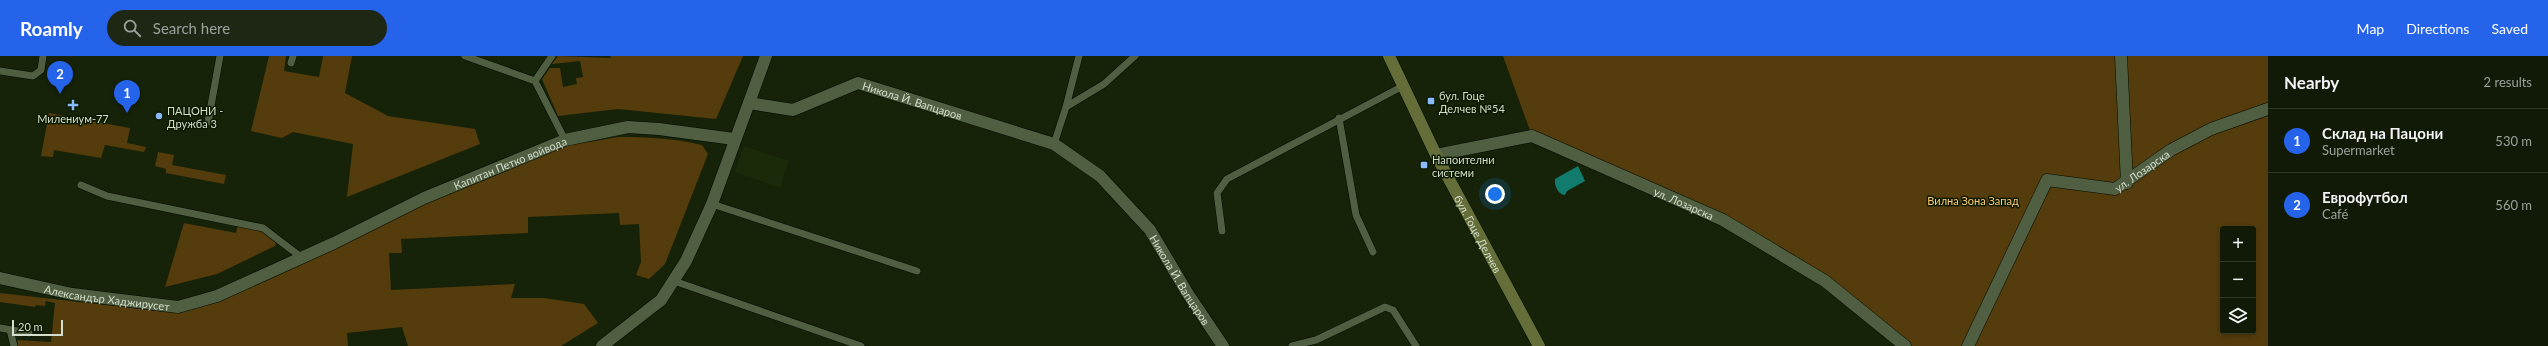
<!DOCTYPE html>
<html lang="en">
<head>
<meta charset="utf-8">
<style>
	body { margin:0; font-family:Lato,sans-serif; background:#1e2714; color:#f1f3f6 }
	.controls { position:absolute; right:12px; bottom:12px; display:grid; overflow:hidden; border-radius:4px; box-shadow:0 2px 6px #0003 }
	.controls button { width:36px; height:36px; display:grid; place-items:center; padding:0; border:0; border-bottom:1px solid #303828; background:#101a06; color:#f1f3f6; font:20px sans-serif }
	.scale { position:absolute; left:12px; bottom:10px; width:51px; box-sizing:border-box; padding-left:4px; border:2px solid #d5decd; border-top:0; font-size:11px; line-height:14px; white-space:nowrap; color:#d5decd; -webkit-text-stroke:3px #0d1a01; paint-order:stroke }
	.you { position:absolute; left:1495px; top:138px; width:14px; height:14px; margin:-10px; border:3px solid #fff; border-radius:50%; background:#1a73e8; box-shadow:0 0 0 6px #1a73e833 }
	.badge { display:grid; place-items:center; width:26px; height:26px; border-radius:50%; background:#2563eb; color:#fff; font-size:13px; font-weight:700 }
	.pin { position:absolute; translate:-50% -33px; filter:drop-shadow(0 1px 2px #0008) }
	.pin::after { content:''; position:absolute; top:21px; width:14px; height:12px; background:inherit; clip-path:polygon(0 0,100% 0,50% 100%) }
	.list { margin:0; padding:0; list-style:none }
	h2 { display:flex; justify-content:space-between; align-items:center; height:52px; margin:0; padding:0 16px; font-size:17px }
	h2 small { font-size:13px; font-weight:400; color:#9ca19b }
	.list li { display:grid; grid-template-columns:26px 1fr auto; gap:12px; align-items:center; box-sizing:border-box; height:64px; padding:0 16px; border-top:1px solid #303828 }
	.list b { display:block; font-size:15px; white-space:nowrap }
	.list p { margin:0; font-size:13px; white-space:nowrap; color:#9ca19b }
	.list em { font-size:13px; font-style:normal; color:#9ca19b }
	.icon { flex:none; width:22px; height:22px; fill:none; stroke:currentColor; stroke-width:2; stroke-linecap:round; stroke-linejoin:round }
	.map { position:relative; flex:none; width:2268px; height:290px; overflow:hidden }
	header { display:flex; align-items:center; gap:24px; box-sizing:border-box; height:56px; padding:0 20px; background:#2563eb; color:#fff }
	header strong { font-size:19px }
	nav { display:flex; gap:22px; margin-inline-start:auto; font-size:14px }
	.search { width:280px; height:36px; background:#1e2714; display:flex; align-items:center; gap:10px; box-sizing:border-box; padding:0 14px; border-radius:22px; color:#9ca19b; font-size:15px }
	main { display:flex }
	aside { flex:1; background:#101a06 }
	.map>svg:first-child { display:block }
	.built { fill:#1b2b09 }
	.green { fill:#543c0c; fill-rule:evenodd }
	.water { fill:#117b6d }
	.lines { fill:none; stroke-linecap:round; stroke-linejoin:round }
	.lane-casing { stroke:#030c00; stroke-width:8 }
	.street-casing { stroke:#030c00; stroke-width:13 }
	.secondary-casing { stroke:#030c00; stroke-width:13 }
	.lane { stroke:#505f42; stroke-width:7 }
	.street { stroke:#505f42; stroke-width:12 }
	.secondary { stroke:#656e39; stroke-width:12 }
	.poi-dot { fill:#89bafc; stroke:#0d1a01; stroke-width:1.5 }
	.labels { text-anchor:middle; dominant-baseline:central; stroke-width:3; stroke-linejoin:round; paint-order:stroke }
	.poi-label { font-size:11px; fill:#d5decd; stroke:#0d1a01; text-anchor:start }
	.street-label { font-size:11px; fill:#d5decd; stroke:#0d1a01 }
	.park-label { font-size:11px; fill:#ffcd74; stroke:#0d1a01 }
</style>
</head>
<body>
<header>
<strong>Roamly</strong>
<div class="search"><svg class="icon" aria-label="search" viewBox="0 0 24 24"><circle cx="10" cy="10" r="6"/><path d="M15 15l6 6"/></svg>Search here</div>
<nav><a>Map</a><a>Directions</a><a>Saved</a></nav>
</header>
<main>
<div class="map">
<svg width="2268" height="290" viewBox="0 0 2268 290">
	<rect width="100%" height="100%" fill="#162308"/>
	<path class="built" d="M744 90 789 105 780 132 735 116Z"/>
	<path class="green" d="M269 0H286L284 15 319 21 323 0H352L345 37 388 60 475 73 480 88 347 141 353 88 293 76 282 82 251 75Z
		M558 0 610 2 611 0H743L716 63 618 53 558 60 542 23 550 12H560L563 31 577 28 576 22 583 21 580 5 552 8Z
		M1503 0H2268V290H1910L1825 225 1723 164 1532 80ZM2223 173H2253V275H2223Z
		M49 57 130 72 127 87 146 91 144 96 105 89 101 102 54 94 53 101 41 100Z
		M618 81C647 81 674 82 702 89L708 98 665 208 649 223 636 219 641 206 639 168 620 169 619 157 528 161V177L401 183 402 197H389L391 234 515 228 511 242H544L584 248 598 267 561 290H408L402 271 347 277 348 290H18L17 284 51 286 55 247 46 245 45 250 36 249 35 251 0 246V237L177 257 209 248 413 153 566 90Z
		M158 96 174 99 172 109 226 119 224 128 166 117V113L155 110Z
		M239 165C253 167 268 175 276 187L275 190 217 218 165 231 184 167 236 177Z"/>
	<path class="water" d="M1578 110 1585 125 1567 135 1565 139C1558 139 1554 129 1555 123Z"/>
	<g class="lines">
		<g class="lane-casing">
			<path id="lane" d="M465 0 535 25 565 84
				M291 7 293 0
				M0 15 33 20 41 14 43 0
				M535 25 552 0
				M1066 51 1079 0
				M1339 62 1356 159 1373 196
				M208 66 220 0
				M1054 88 1066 51 1104 28 1135 0
				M81 129 107 140 263 172 301 201
				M712 148 917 215
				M1222 175 1217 137 1227 123 1403 30
				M674 225 861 290
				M0 272 29 277
				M10 274 14 290
				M1292 290 1316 284 1385 251 1393 254 1416 290"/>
		</g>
		<g class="street-casing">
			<g id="street">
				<path d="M2121 0 2127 127"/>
				<path id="s1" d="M749 47 793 54 858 27 1054 88 1100 120 1150 174 1188 238 1223 290"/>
				<path id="s2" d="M1436 99 1532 80 1723 164 1825 225 1905 290"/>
				<path id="s3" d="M0 222 72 238 178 251 217 240 334 187 424 142 565 84 628 71 659 73 734 83"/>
				<path d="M602 290 661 244 686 205 712 148 766 0"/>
				<path id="s4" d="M1968 290 2047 124 2115 133 2171 94 2211 73 2268 53"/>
			</g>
		</g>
		<g class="secondary-casing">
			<g id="secondary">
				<path id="s5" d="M1389 0 1436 99 1539 290"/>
			</g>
		</g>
		<use href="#lane" class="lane"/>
		<use href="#street" class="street"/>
		<use href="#secondary" class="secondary"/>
	</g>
	<g class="poi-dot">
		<rect x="1427" y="41" width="8" height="8" rx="2"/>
		<path d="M71 43h4v4h4v4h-4v4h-4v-4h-4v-4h4z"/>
		<circle cx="159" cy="60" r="4"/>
		<rect x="1420" y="105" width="8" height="8" rx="2"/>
	</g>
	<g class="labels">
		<g class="poi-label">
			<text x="1439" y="39">бул. Гоце<tspan x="1439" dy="13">Делчев №54</tspan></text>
			<text x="167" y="54">ПАЦОНИ -<tspan x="167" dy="13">Дружба 3</tspan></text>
			<text x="73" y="62" text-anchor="middle">Милениум-77</text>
			<text x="1432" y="103">Напоителни<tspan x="1432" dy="13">системи</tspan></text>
		</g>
		<g class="street-label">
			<text stroke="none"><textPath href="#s1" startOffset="172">Никола Й. Вапцаров</textPath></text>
			<text stroke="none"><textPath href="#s3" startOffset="543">Капитан Петко войвода</textPath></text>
			<text stroke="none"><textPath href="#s4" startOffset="285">ул. Лозарска</textPath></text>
			<text stroke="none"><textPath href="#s2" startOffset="264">ул. Лозарска</textPath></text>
			<text stroke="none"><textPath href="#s5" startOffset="199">бул. Гоце Делчев</textPath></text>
			<text stroke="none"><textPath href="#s1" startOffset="508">Никола Й. Вапцаров</textPath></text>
			<text stroke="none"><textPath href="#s3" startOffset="109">Александър Хаджирусет</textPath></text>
		</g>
		<g class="park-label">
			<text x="1973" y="144">Вилна Зона Запад</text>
		</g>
	</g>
</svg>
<div class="controls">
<button>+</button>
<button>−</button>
<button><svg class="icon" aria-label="layers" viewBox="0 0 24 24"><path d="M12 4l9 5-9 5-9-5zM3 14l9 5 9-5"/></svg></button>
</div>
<div class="scale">20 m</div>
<div class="you"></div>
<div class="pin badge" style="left:127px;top:57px">1</div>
<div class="pin badge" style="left:60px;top:38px">2</div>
</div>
<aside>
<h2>Nearby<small>2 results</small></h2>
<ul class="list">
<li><span class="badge">1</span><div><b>Склад на Пацони</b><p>Supermarket</p></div><em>530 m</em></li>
<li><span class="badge">2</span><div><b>Еврофутбол</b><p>Café</p></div><em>560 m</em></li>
</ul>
</aside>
</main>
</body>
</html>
